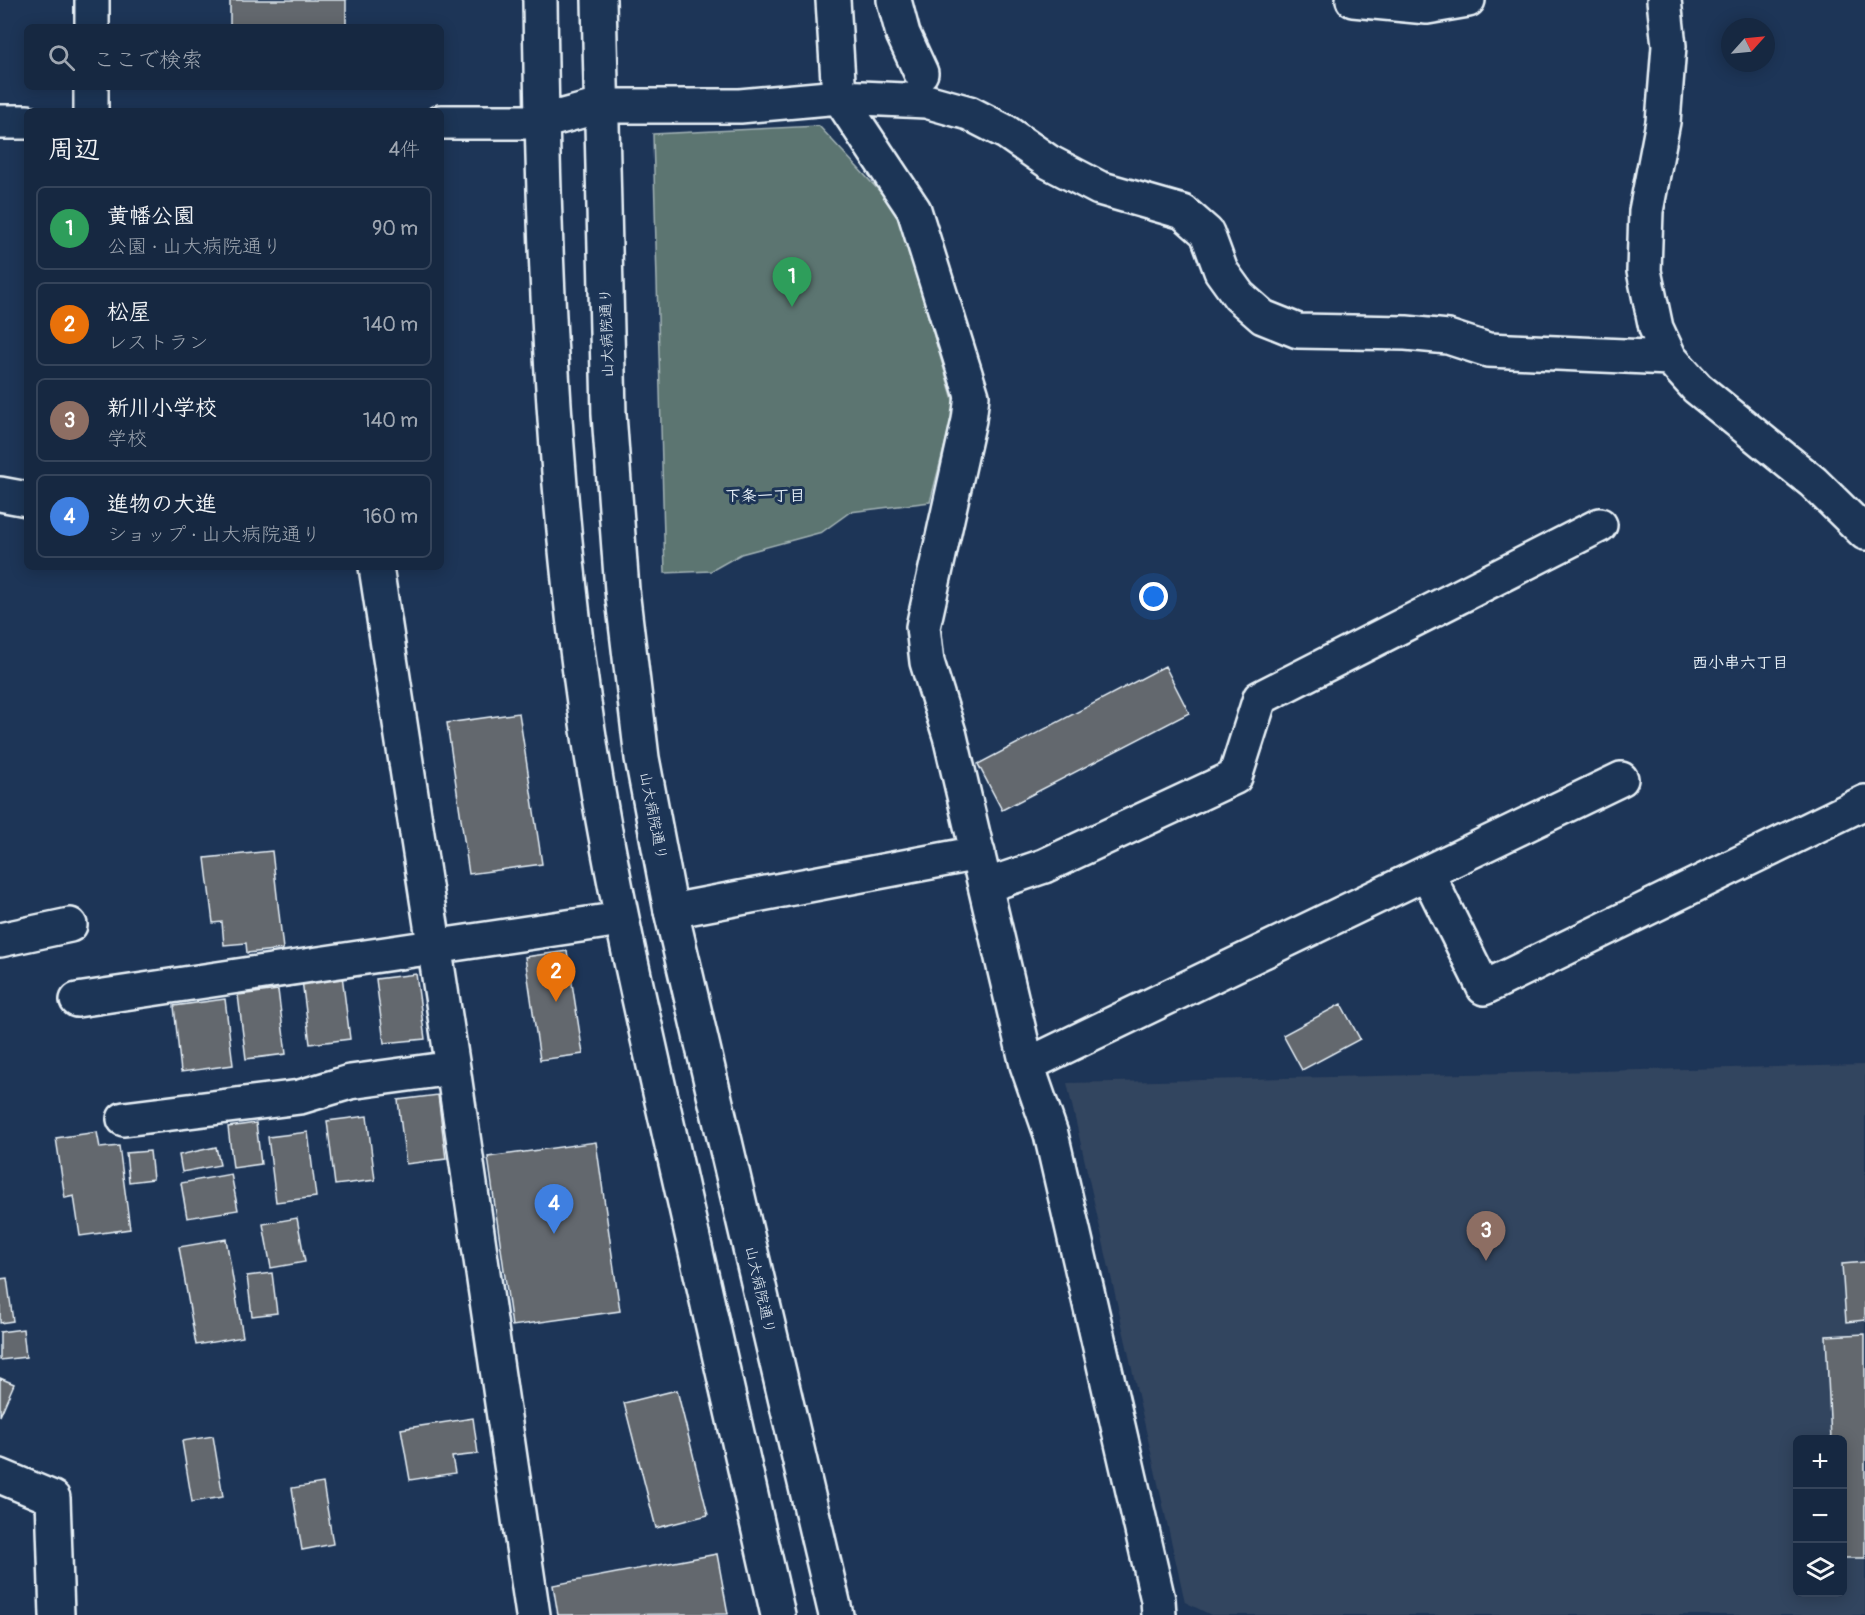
<!DOCTYPE html>
<html lang="ja">
<head>
<meta charset="utf-8">
<style>
	body { margin:0; font-family:Pangolin,"Klee One",sans-serif; background:#23344c; color:#f1f3f6 }
	.controls { position:absolute; right:18px; bottom:18px; display:grid; overflow:hidden; border-radius:9px; box-shadow:0 3px 15px #0003 }
	.controls button { width:54px; height:54px; display:grid; place-items:center; padding:0; border:0; border-bottom:2px solid #35445a; background:#162841; color:#f1f3f6; font:30px sans-serif }
	.compass { position:absolute; left:1721px; top:18px; width:54px; height:54px; border-radius:50%; background:#162841; box-shadow:0 3px 15px #0003; rotate:63deg }
	.you { position:absolute; left:1154px; top:597px; width:21px; height:21px; margin:-15px; border:4px solid #fff; border-radius:50%; background:#1a73e8; box-shadow:0 0 0 9px #1a73e833 }
	.badge { display:grid; place-items:center; width:39px; height:39px; border-radius:50%; background:#ffd166; color:#fff; font-size:20px; font-weight:700 }
	.pin { position:absolute; translate:-50% -50px; filter:drop-shadow(0 2px 3px #0008) }
	.pin::after { content:''; position:absolute; top:32px; width:21px; height:18px; background:inherit; clip-path:polygon(0 0,100% 0,50% 100%) }
	.list { margin:0; padding:0; list-style:none }
	h2 { display:flex; justify-content:space-between; align-items:center; height:78px; margin:0; padding:0 24px; font-size:26px }
	h2 small { font-size:20px; font-weight:400; color:#9ea6b1 }
	.list li { display:grid; grid-template-columns:39px 1fr auto; gap:18px; align-items:center; box-sizing:border-box; height:84px; margin:0 12px 12px; padding:0 12px; border:2px solid #35445a; border-radius:9px }
	.list b { display:block; font-size:22px; white-space:nowrap }
	.list p { margin:0; font-size:20px; white-space:nowrap; color:#9ea6b1 }
	.list em { font-size:20px; font-style:normal; color:#9ea6b1 }
	.icon { flex:none; width:33px; height:33px; fill:none; stroke:currentColor; stroke-width:2; stroke-linecap:round; stroke-linejoin:round }
	.map { position:relative; flex:none; width:1865px; height:1615px; overflow:hidden }
	.search { position:absolute; background:#162841; box-shadow:0 3px 15px #0003; left:24px; top:24px; width:420px; height:66px; display:flex; align-items:center; gap:15px; box-sizing:border-box; padding:0 21px; border-radius:9px; color:#9ea6b1; font-size:22px }
	.panel { position:absolute; background:#162841; box-shadow:0 3px 15px #0003; left:24px; top:108px; width:420px; height:462px; border-radius:9px }
	.map>svg:first-child { display:block }
	.built { fill:#32445e; fill-rule:evenodd }
	.green { fill:#5b7471; stroke:#a2b2b4; stroke-width:1.5 }
	.building { fill:#63686e; stroke:#e8f1f8; stroke-width:1.5 }
	.lines { fill:none; stroke-linecap:round; stroke-linejoin:round }
	.minor-casing { stroke:#e8f1f8; stroke-width:38 }
	.tertiary-casing { stroke:#e8f1f8; stroke-width:38 }
	.minor { stroke:#1d3557; stroke-width:33 }
	.tertiary { stroke:#1d3557; stroke-width:33 }
	.labels { text-anchor:middle; dominant-baseline:central; stroke-width:6; stroke-linejoin:round; paint-order:stroke }
	.street-label { font-size:15px; fill:#e8f1f8; stroke:#1d3557 }
	.neighbourhood-label { font-size:16px; font-weight:bold; fill:#e8f1f8; stroke:#1d3557 }
</style>
</head>
<body>
<div class="map">
<svg width="1865" height="1615" viewBox="0 0 1865 1615">
	<rect width="100%" height="100%" fill="#1d3557"/>
	<filter id="ink" filterUnits="userSpaceOnUse"><feTurbulence type="fractalNoise" baseFrequency=".0167" numOctaves="2"/><feDisplacementMap in="SourceGraphic" scale="12" xChannelSelector="R" yChannelSelector="G"/><feConvolveMatrix kernelMatrix="1 2 1 2 8 2 1 2 1" color-interpolation-filters="sRGB"/></filter>
	<g filter="url(#ink)">
		<path class="built" d="M1865 1065V1615H1211L1185 1602 1067 1083ZM1798 1440H1842V1592H1798Z"/>
		<path class="green" d="M819 126 896 209 955 406 930 502 850 512 822 532 741 554 711 571 665 573 653 134Z"/>
		<path class="building" d="M230 0H346V27H230Z
			M1165 666 1189 713 1002 810 978 764Z
			M519 713 542 864 469 874 447 723Z
			M272 851 283 949 247 953 246 943 224 945 222 922 213 923 205 858Z
			M567 951 583 1054 540 1060 525 957Z
			M416 974 425 1039 384 1043 376 979Z
			M342 975 350 1039 310 1044 302 980Z
			M278 990 286 1054 246 1059 238 995Z
			M225 999 233 1065 181 1072 174 1006Z
			M1341 1004 1360 1039 1302 1070 1283 1035Z
			M438 1095 446 1159 406 1164 398 1100Z
			M367 1116 375 1180 335 1185 327 1121Z
			M256 1123 261 1164 233 1168 228 1127Z
			M97 1132 100 1148 119 1146 130 1229 80 1236 74 1196 65 1198 56 1138Z
			M308 1132 316 1197 276 1202 268 1137Z
			M596 1142 620 1311 512 1326 488 1157Z
			M216 1147 220 1165 182 1172 179 1155Z
			M150 1151 153 1179 129 1182 126 1153Z
			M231 1174 238 1210 187 1218 181 1183Z
			M297 1218 305 1262 271 1268 263 1224Z
			M226 1239 243 1337 196 1345 179 1247Z
			M1865 1262V1320L1846 1322 1842 1264Z
			M272 1273 277 1313 252 1316 247 1276Z
			M7 1278 13 1321 0 1323V1279Z
			M23 1329 26 1357 0 1360V1332Z
			M1865 1334V1558H1842V1440H1831L1826 1336Z
			M0 1378 14 1384 0 1416Z
			M677 1390 708 1515 656 1528 624 1403Z
			M473 1418 478 1454 452 1457 455 1473 410 1480 401 1429Z
			M213 1436 223 1497 192 1502 182 1441Z
			M323 1483 333 1544 302 1550 292 1488Z
			M717 1554 728 1614 558 1615 553 1585Z"/>
		<g class="lines">
			<g class="minor-casing">
				<path id="minor" d="M833 0 839 97 926 101 969 113 1006 132 1049 162 1099 188 1183 212 1207 233 1221 271 1239 296 1263 317 1298 331 1406 333 1448 337 1488 350 1670 358
					M894 0 903 34 921 73
					M1353 0 1427 7 1468 0
					M1664 0 1669 46 1663 122 1646 211 1644 271 1656 328 1670 358 1697 388 1813 482 1865 533
					M92 27V0
					M600 106H740L839 97 914 210 972 396 969 420 923 627 927 662 950 736 1027 1065 1051 1134 1158 1600 1159 1615
					M91 111V87
					M0 494 27 499
					M376 567 453 1068 533 1615
					M1427 873 1484 988 1865 802
					M985 886 1044 866 1235 777 1260 698 1600 525
					M671 911 978 853
					M0 940 70 925
					M77 1000 621 919
					M1027 1065 1621 779
					M124 1119 300 1097 350 1082 453 1068
					M0 1476 53 1498 57 1615"/>
			</g>
			<g class="tertiary-casing">
				<path id="tertiary" d="M540 0C543 244 552 489 588 730 609 869 640 1005 671 1141 707 1299 742 1457 778 1615
					M599 0 609 414 622 590 642 758 671 911 836 1615
					M0 122H27
					M441 122H541L600 106"/>
			</g>
			<use href="#minor" class="minor"/>
			<use href="#tertiary" class="tertiary"/>
		</g>
	</g>
	<g class="labels">
		<g class="street-label">
			<text transform="translate(607 333) rotate(-92)">山大病院通り</text>
			<text transform="translate(653 816) rotate(79)">山大病院通り</text>
			<text transform="translate(760 1290) rotate(77)">山大病院通り</text>
		</g>
		<g class="neighbourhood-label">
			<text x="765" y="496">下条一丁目</text>
			<text x="1740" y="663">西小串六丁目</text>
		</g>
	</g>
</svg>
<div class="controls">
<button>+</button>
<button>−</button>
<button><svg class="icon" aria-label="layers" viewBox="0 0 24 24"><path d="M12 4l9 5-9 5-9-5zM3 14l9 5 9-5"/></svg></button>
</div>
<svg class="compass" viewBox="-18 -18 36 36"><path d="M0-13l5 13h-10z" fill="#e53935"/><path d="M0 13l5-13h-10z" fill="#9ea6b1"/></svg>
<div class="you"></div>
<div class="pin badge" style="left:792px;top:307px;background:#2e9e5b">1</div>
<div class="pin badge" style="left:556px;top:1002px;background:#e8710a">2</div>
<div class="pin badge" style="left:1486px;top:1261px;background:#8d6e63">3</div>
<div class="pin badge" style="left:554px;top:1234px;background:#3f7fe0">4</div>
<div class="search"><svg class="icon" aria-label="search" viewBox="0 0 24 24"><circle cx="10" cy="10" r="6"/><path d="M15 15l6 6"/></svg>ここで検索</div>
<section class="panel">
<h2>周辺<small>4件</small></h2>
<ul class="list">
<li><span class="badge" style="background:#2e9e5b">1</span><div><b>黄幡公園</b><p>公園 · 山大病院通り</p></div><em>90 m</em></li>
<li><span class="badge" style="background:#e8710a">2</span><div><b>松屋</b><p>レストラン</p></div><em>140 m</em></li>
<li><span class="badge" style="background:#8d6e63">3</span><div><b>新川小学校</b><p>学校</p></div><em>140 m</em></li>
<li><span class="badge" style="background:#3f7fe0">4</span><div><b>進物の大進</b><p>ショップ · 山大病院通り</p></div><em>160 m</em></li>
</ul>
</section>
</div>
</body>
</html>
